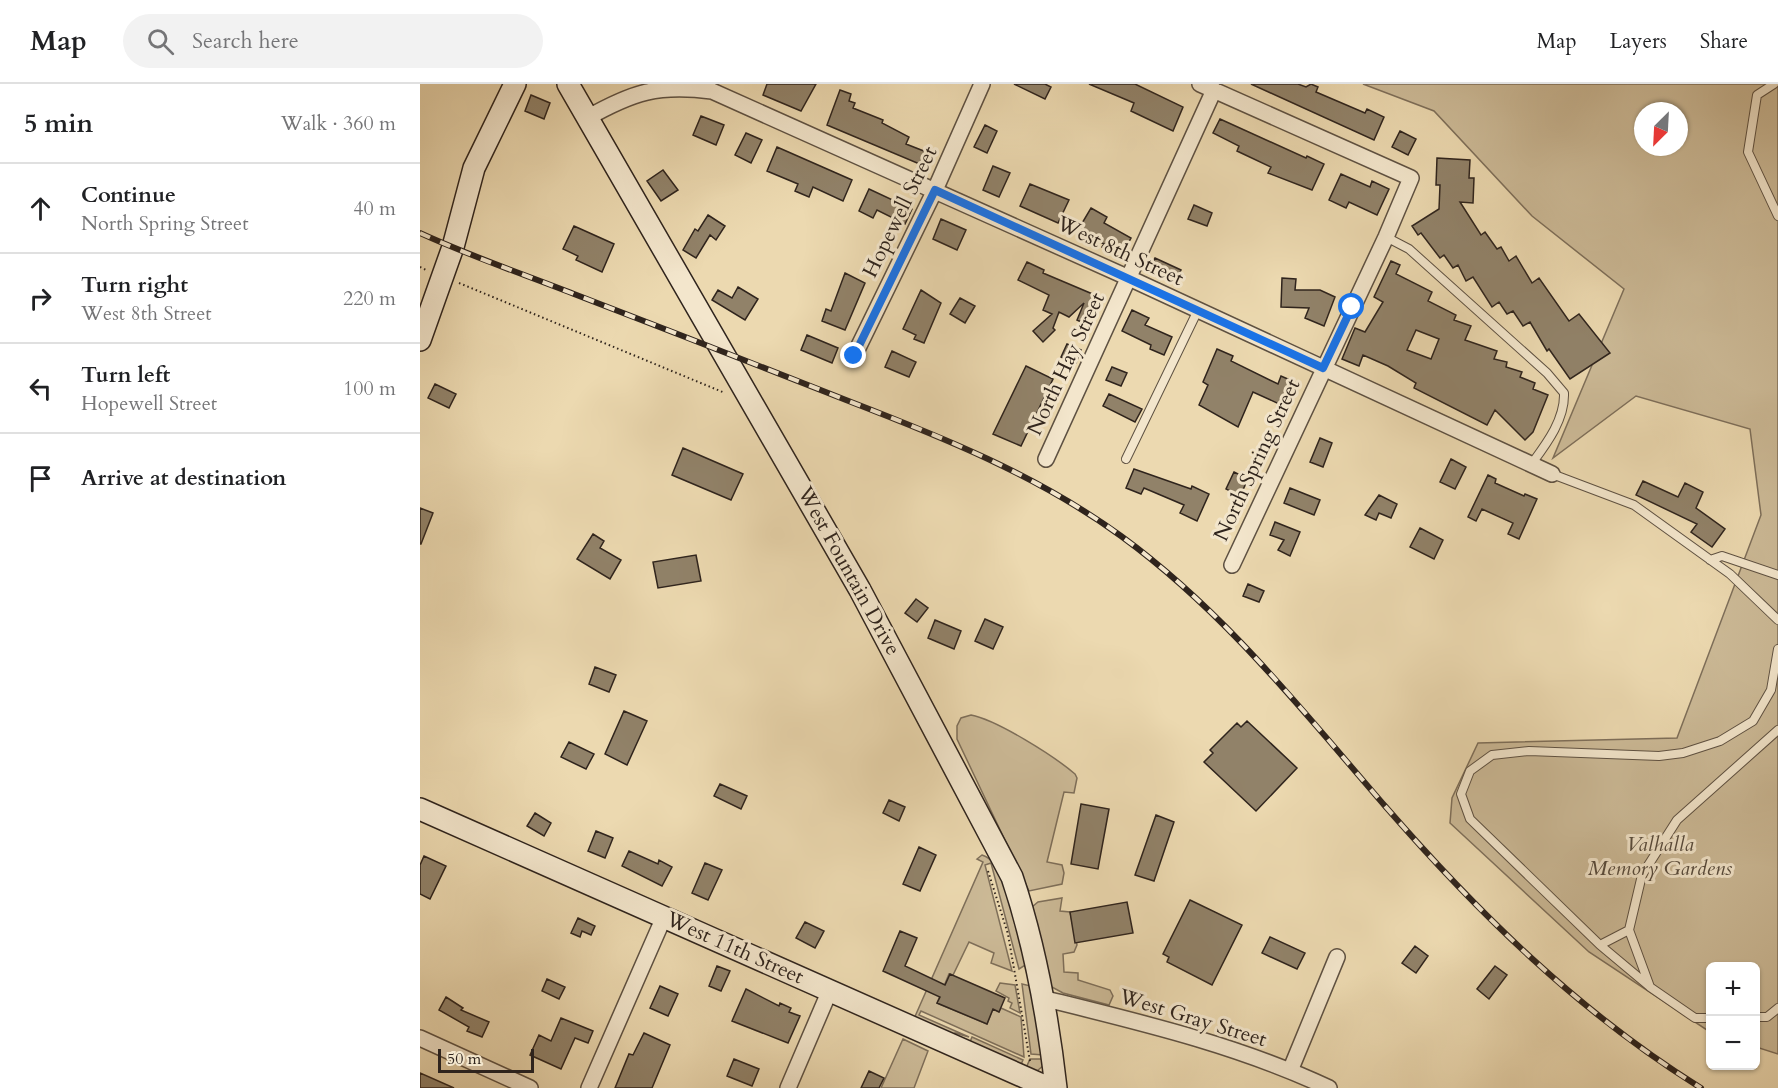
<!DOCTYPE html>
<html lang="en">
<head>
<meta charset="utf-8">
<style>
	body { margin:0; font-family:Cardo,serif; background:#f2f2f2; color:#202124 }
	.controls { position:absolute; right:18px; bottom:18px; display:grid; overflow:hidden; border-radius:9px; box-shadow:0 2px 4px #0004 }
	.controls button { width:54px; height:54px; display:grid; place-items:center; padding:0; border:0; border-bottom:2px solid #e0e0e0; background:#fff; color:#202124; font:30px sans-serif }
	.compass { position:absolute; left:1214px; top:18px; width:54px; height:54px; border-radius:50%; background:#fff; box-shadow:0 2px 4px #0004; rotate:204deg }
	.scale { position:absolute; left:18px; bottom:15px; width:96px; box-sizing:border-box; padding-left:6px; border:3px solid #2f241d; border-top:0; font-size:16px; line-height:21px; white-space:nowrap; color:#2f241d; -webkit-text-stroke:4px #f3e6cc; paint-order:stroke }
	.stop { position:absolute; width:18px; height:18px; margin:-14px; border:4px solid #1a73e8; border-radius:50%; background:#fff }
	.stop.end { background:#1a73e8; border-color:#fff; box-shadow:0 2px 6px #0008 }
	.list { margin:0; padding:0; list-style:none }
	h2 { display:flex; justify-content:space-between; align-items:center; height:78px; margin:0; padding:0 24px; font-size:26px }
	h2 small { font-size:20px; font-weight:400; color:#757577 }
	.list li { display:grid; grid-template-columns:39px 1fr auto; gap:18px; align-items:center; box-sizing:border-box; height:90px; padding:0 24px; border-top:2px solid #e0e0e0 }
	.list b { display:block; font-size:22px; white-space:nowrap }
	.list p { margin:0; font-size:20px; white-space:nowrap; color:#757577 }
	.list em { font-size:20px; font-style:normal; color:#757577 }
	.icon { flex:none; width:33px; height:33px; fill:none; stroke:currentColor; stroke-width:2; stroke-linecap:round; stroke-linejoin:round }
	.map { position:relative; flex:none; width:1358px; height:1004px; overflow:hidden }
	header { display:flex; align-items:center; gap:36px; box-sizing:border-box; height:84px; padding:0 30px; background:#fff; border-bottom:2px solid #e0e0e0 }
	header strong { font-size:28px }
	nav { display:flex; gap:33px; margin-inline-start:auto; font-size:21px }
	.search { width:420px; height:54px; background:#f2f2f2; display:flex; align-items:center; gap:15px; box-sizing:border-box; padding:0 21px; border-radius:33px; color:#757577; font-size:22px }
	main { display:flex }
	aside { flex:1; background:#fff }
	.map>svg:first-child { display:block }
	.green { fill:#ccba97; stroke:#7e6f5a; stroke-width:1.5; fill-rule:evenodd }
	.building { fill:#918269; stroke:#2f241d; stroke-width:1.5; fill-rule:evenodd }
	.lines { fill:none; stroke-linecap:round; stroke-linejoin:round }
	.lane-casing { stroke:#5e5142; stroke-width:10 }
	.street-casing { stroke:#5e5142; stroke-width:18 }
	.secondary-casing { stroke:#2f241d; stroke-width:24 }
	.path { stroke:#2f241d; stroke-width:2; stroke-dasharray:1.5 3; stroke-linecap:butt }
	.lane { stroke:#f3e6cc; stroke-width:8 }
	.street { stroke:#f3e6cc; stroke-width:15 }
	.secondary { stroke:#f3e6cc; stroke-width:21 }
	.rail-casing { stroke:#2f241d; stroke-width:6 }
	.rail { stroke:#f3e6cc; stroke-width:4; stroke-dasharray:11; stroke-linecap:butt }
	.route { stroke:#1a73e8; stroke-width:8 }
	.labels { text-anchor:middle; dominant-baseline:central; stroke-width:6; stroke-linejoin:round; paint-order:stroke }
	.street-label { font-size:21px; fill:#2f241d; stroke:#f3e6cc }
	.park-label { font-size:21px; font-style:italic; fill:#564a3c; stroke:#f3e6cc }
</style>
</head>
<body>
<header>
<strong>Map</strong>
<div class="search"><svg class="icon" aria-label="search" viewBox="0 0 24 24"><circle cx="10" cy="10" r="6"/><path d="M15 15l6 6"/></svg>Search here</div>
<nav><a>Map</a><a>Layers</a><a>Share</a></nav>
</header>
<main>
<aside>
<h2>5 min<small>Walk · 360 m</small></h2>
<ul class="list">
<li><svg class="icon" aria-label="ahead" viewBox="0 0 24 24"><path d="M12 20V5M6 11l6-6 6 6"/></svg><div><b>Continue</b><p>North Spring Street</p></div><em>40 m</em></li>
<li><svg class="icon" aria-label="right" viewBox="0 0 24 24"><path d="M7 20v-9h11M14 6l5 5-5 5"/></svg><div><b>Turn right</b><p>West 8th Street</p></div><em>220 m</em></li>
<li><svg class="icon" aria-label="left" viewBox="0 0 24 24"><path d="M17 20v-9H6M10 6l-5 5 5 5"/></svg><div><b>Turn left</b><p>Hopewell Street</p></div><em>100 m</em></li>
<li><svg class="icon" aria-label="arrive" viewBox="0 0 24 24"><path d="M6 21V4h12l-3 4 3 4H6"/></svg><div><b>Arrive at destination</b></div></li>
</ul>
</aside>
<div class="map">
<svg width="1358" height="1004" viewBox="0 0 1358 1004">
	<rect width="100%" height="100%" fill="#ecd9b0"/>
	<filter id="stains"><feTurbulence type="fractalNoise" baseFrequency=".00333" numOctaves="4"/><feColorMatrix values="0 0 0 0 .2 0 0 0 0 .09 0 0 0 0 .02 0 0 0 .5 -.17"/></filter>
	<radialGradient id="worn" r=".72"><stop offset=".6" stop-color="#630" stop-opacity="0"/><stop offset="1" stop-color="#630" stop-opacity=".3"/></radialGradient>
	<path class="green" d="M943 0H1358V970L1336 963V882H1290V948L1169 868 1030 739 1032 714 1058 659 1257 654 1341 431 1330 345 1216 312 1133 374 1204 205 1112 132 1014 27ZM1223 27H1259V63H1223Z
		M551 631C577 636 634 672 655 690L657 694 654 709 644 708 627 778 642 781 644 789 642 800 609 807 537 655V642L541 634Z
		M562 771C590 779 600 855 607 880L599 885 571 779 565 781 592 887 571 879 574 869 549 858 533 891 529 890 517 919 567 940 573 925 579 928 581 924 601 933 604 973 501 927 499 931 549 953 535 949 533 954 493 937 563 778 557 775Z
		M642 814 640 827 650 828 657 861 654 868 643 870 644 888 658 889V896L690 906 693 912 689 921 643 909 630 902 612 823 618 818Z
		M580 899 595 901 600 929 590 924 592 919 588 917 589 914 576 907Z
		M602 900 611 902 623 971 611 970Z
		M552 953 603 976 600 983 550 958Z
		M483 955 508 967 494 1004H461Z
		M610 975H624V981L617 987 606 984Z"/>
	<path class="building" d="M347 0H396L381 27 343 11Z
		M594 0H625L631 3 625 15Z
		M669 0H715L763 23 753 47 711 27 714 19Z
		M831 0H878L886 3 891 0 898 3 896 8 945 29 947 25 964 33 954 56Z
		M420 6 431 10 429 17 435 19 433 24 463 36 462 39 489 53 486 60 514 71 509 84 407 41Z
		M111 11 130 19 124 35 105 27Z
		M281 32 304 41 296 61 273 51Z
		M800 35 886 74 887 72 904 80 892 106 848 89 851 83 817 67 819 62 793 49Z
		M565 41 577 47 567 69 554 63Z
		M980 47 996 55 988 71 972 63Z
		M326 49 342 56 331 79 315 71Z
		M357 63 432 96 423 117 393 103 389 113 375 107 378 100 347 87Z
		M1017 74 1050 76 1049 94H1054L1053 119 1040 118 1061 151 1065 148 1077 165 1081 163 1089 177 1096 172 1112 199 1119 194 1149 237 1159 230 1190 269 1150 295 1129 265 1127 267 1110 238 1103 242 1093 227 1087 230 1079 218 1072 223 1053 193 1046 197 1038 181 1033 184 1024 171 1020 174 1001 149 998 151 992 142 1019 125 1020 101H1016Z
		M573 82 590 89 579 113 563 106Z
		M243 86 258 106 241 117 227 97Z
		M921 90 950 103 952 97 969 105 957 131 929 118 926 124 909 116Z
		M610 100 649 116 638 139 600 122Z
		M449 105 492 125 485 140 457 126 453 134 439 127Z
		M774 121 792 129 787 142 768 135Z
		M671 124 687 133 684 139 711 154 700 174 682 163 684 160 658 146Z
		M288 131 305 142 296 156 290 151 276 174 263 166 275 145 278 147Z
		M521 135 546 146 537 166 513 155Z
		M154 142 194 160 182 188 156 176 158 172 143 165Z
		M735 174 761 186 756 199 729 186Z
		M971 177 980 181 976 190 1012 208 1008 217 1036 231 1034 236 1051 242 1045 256 1077 267 1074 275 1087 278 1086 283 1102 288 1100 293 1115 299 1113 305 1128 311 1113 348 1105 356 1075 326 1067 341 994 304 996 299 968 282 943 271 939 282 922 275 935 244 945 248 963 218 954 213ZM996 246 1019 255 1011 275 987 266Z
		M607 178 624 186 623 189 682 214 670 242 657 236 664 219 649 233 639 228 633 244 635 246 623 258 613 247 632 230 623 226 629 211 598 196Z
		M425 189 445 199 425 246 402 237 406 225 411 227Z
		M862 194 876 195 875 206H900L915 213 904 242 885 234 889 224 861 223Z
		M318 203 338 215 325 236 292 216 298 206 312 214Z
		M501 206 521 219 504 259 494 255 496 251 483 245Z
		M540 214 555 222 545 239 530 230Z
		M712 226 729 234 725 241 752 253 744 271 730 265 731 261 702 247Z
		M387 251 418 264 412 279 381 266Z
		M647 260 661 266 656 279 641 273Z
		M797 265 813 272 811 277 858 300 861 292 879 300 868 324 833 308 818 343 779 321 788 301 783 298Z
		M472 267 496 278 489 293 465 283Z
		M606 282 633 295 601 362 573 350Z
		M692 283 707 289 701 302 686 296Z
		M15 300 36 310 29 324 8 314Z
		M689 310 722 325 715 338 683 322Z
		M900 354 912 359 903 383 890 378Z
		M263 364 323 390 311 416 252 391Z
		M1031 375 1046 383 1035 405 1020 398Z
		M714 385 771 405 772 402 789 410 777 437 760 429 764 421 724 404 721 410 706 404Z
		M814 388 828 395 820 412 806 405Z
		M1068 391 1076 395 1075 399 1104 412 1105 410 1117 415 1099 455 1088 450 1093 439 1062 425 1056 437 1048 433Z
		M1223 397 1258 413 1265 399 1283 408 1276 424 1305 445 1292 463 1271 448 1277 440 1216 411Z
		M870 404 900 416 894 431 864 419Z
		M959 411 977 420 971 434 959 429 956 436 945 431Z
		M0 424 13 429 1 460H0Z
		M855 438 880 448 870 472 858 466 864 456 850 451Z
		M1000 444 1023 456 1014 475 990 463Z
		M173 450 184 457 180 464 201 476 190 495 157 475Z
		M276 471 281 497 238 504 233 478Z
		M828 500 844 507 839 518 823 512Z
		M496 515 508 524 497 538 485 529Z
		M565 535 583 543 573 565 555 557Z
		M515 536 541 547 534 565 508 554Z
		M175 583 196 591 189 608 169 600Z
		M204 627 227 637 207 681 185 670Z
		M827 637 877 684 836 727 784 678 793 669 790 666 817 639 821 643Z
		M149 658 174 670 166 685 141 673Z
		M300 700 327 712 321 725 294 712Z
		M469 716 485 723 479 737 463 729Z
		M661 720 689 725 678 785 651 780Z
		M115 729 131 739 124 752 107 742Z
		M736 731 754 738 734 797 715 791Z
		M176 747 193 754 185 774 168 767Z
		M499 763 516 771 500 807 483 800Z
		M209 767 238 780 239 776 252 783 242 802 202 782Z
		M4 772 26 782 10 815 0 810V781Z
		M285 779 302 786 288 816 272 809Z
		M770 816 822 841 792 901 747 878 749 873 743 870Z
		M707 818 713 849 655 859 650 828Z
		M158 834 175 842 171 851 162 847 160 853 151 849Z
		M385 838 404 847 395 864 376 854Z
		M480 847 497 854 485 882 525 901 530 890 585 914 579 928 573 925 567 940 517 919 520 913 463 887Z
		M850 853 885 869 877 885 842 869Z
		M995 862 1008 872 996 889 982 879Z
		M297 882 310 887 301 907 289 902Z
		M1075 882 1087 891 1069 915 1057 905Z
		M127 895 145 903 139 915 122 907Z
		M240 902 258 910 248 932 230 924Z
		M326 905 359 922 360 919 371 924 369 928 380 932 368 959 312 937Z
		M26 913 43 924 41 926 69 938 62 953 47 947 49 943 19 926Z
		M141 934 173 947 168 959 155 954 141 985 110 971 119 951 131 957Z
		M224 949 250 961 232 1004H195L209 970 213 971Z
		M314 975 339 985 332 1002 307 992Z
		M449 987 464 994 459 1004H441Z
		M0 989 34 1004H0Z"/>
	<g class="lines">
		<g class="lane-casing">
			<path id="lane" d="M1354 0 1337 11 1328 68 1358 132
				M966 153 989 165 1127 289 1144 309C1145 335 1127 359 1113 378
				M706 375 778 226
				M1132 390 1214 421 1310 490 1358 536
				M1290 476 1302 472 1358 491
				M1209 846 1180 861 1050 735 1041 710 1050 687 1072 671 1109 667 1239 672 1263 669 1300 657 1333 637 1351 606 1358 565
				M1180 861 1229 902
				M1336 933H1347L1358 924
				M1290 934H1275L1230 903 1209 846 1222 791 1257 736 1358 646"/>
		</g>
		<g class="street-casing">
			<path id="street" d="M780 0 991 94 966 153 812 481
				M167 34C213 8 238 0 292 7L709 194 1132 390
				M434 272 515 106 562 0
				M626 375 794 6
				M622 914C719 938 818 961 909 1004
				M0 954 110 1004
				M870 987 917 873
				M169 1004 244 833
				M368 1004 410 906"/>
		</g>
		<g class="secondary-casing">
			<path id="secondary" d="M148 0 440 506 592 793C615 861 628 933 636 1004
				M0 256 33 163 54 84 95 0
				M0 725 629 1004"/>
		</g>
		<path class="path" d="M0 183 8 187
			M39 199 305 309
			M568 787 588 850 610 977"/>
		<use href="#lane" class="lane"/>
		<use href="#street" class="street"/>
		<use href="#secondary" class="secondary"/>
		<g class="rail-casing">
			<path id="rail" d="M0 149C50 172 103 190 154 210 245 245 335 280 426 316 522 353 617 391 701 452 804 527 882 626 965 722 1059 830 1159 928 1281 1004"/>
		</g>
		<use href="#rail" class="rail"/>
	</g>
	<g class="lines">
		<path class="route" d="M434 272 515 106 903 284 932 223"/>
	</g>
	<g class="labels">
		<g class="street-label">
			<text transform="translate(480 128) rotate(-64)">Hopewell Street</text>
			<text transform="translate(700 167) rotate(25)">West 8th Street</text>
			<text transform="translate(646 280) rotate(-65)">North Hay Street</text>
			<text transform="translate(837 376) rotate(-65)">North Spring Street</text>
			<text transform="translate(429 487) rotate(61)">West Fountain Drive</text>
			<text transform="translate(315 864) rotate(24)">West 11th Street</text>
			<text transform="translate(773 934) rotate(17)">West Gray Street</text>
		</g>
		<g class="park-label">
			<text x="1240" y="760">Valhalla<tspan x="1240" dy="24">Memory Gardens</tspan></text>
		</g>
	</g>
	<rect width="100%" height="100%" filter="url(#stains)"/>
	<rect width="100%" height="100%" fill="url(#worn)"/>
</svg>
<div class="controls">
<button>+</button>
<button>−</button>
</div>
<svg class="compass" viewBox="-18 -18 36 36"><path d="M0-13l5 13h-10z" fill="#e53935"/><path d="M0 13l5-13h-10z" fill="#757577"/></svg>
<div class="scale">50 m</div>
<div class="stop" style="left:932px;top:223px"></div>
<div class="stop end" style="left:434px;top:272px"></div>
</div>
</main>
</body>
</html>
